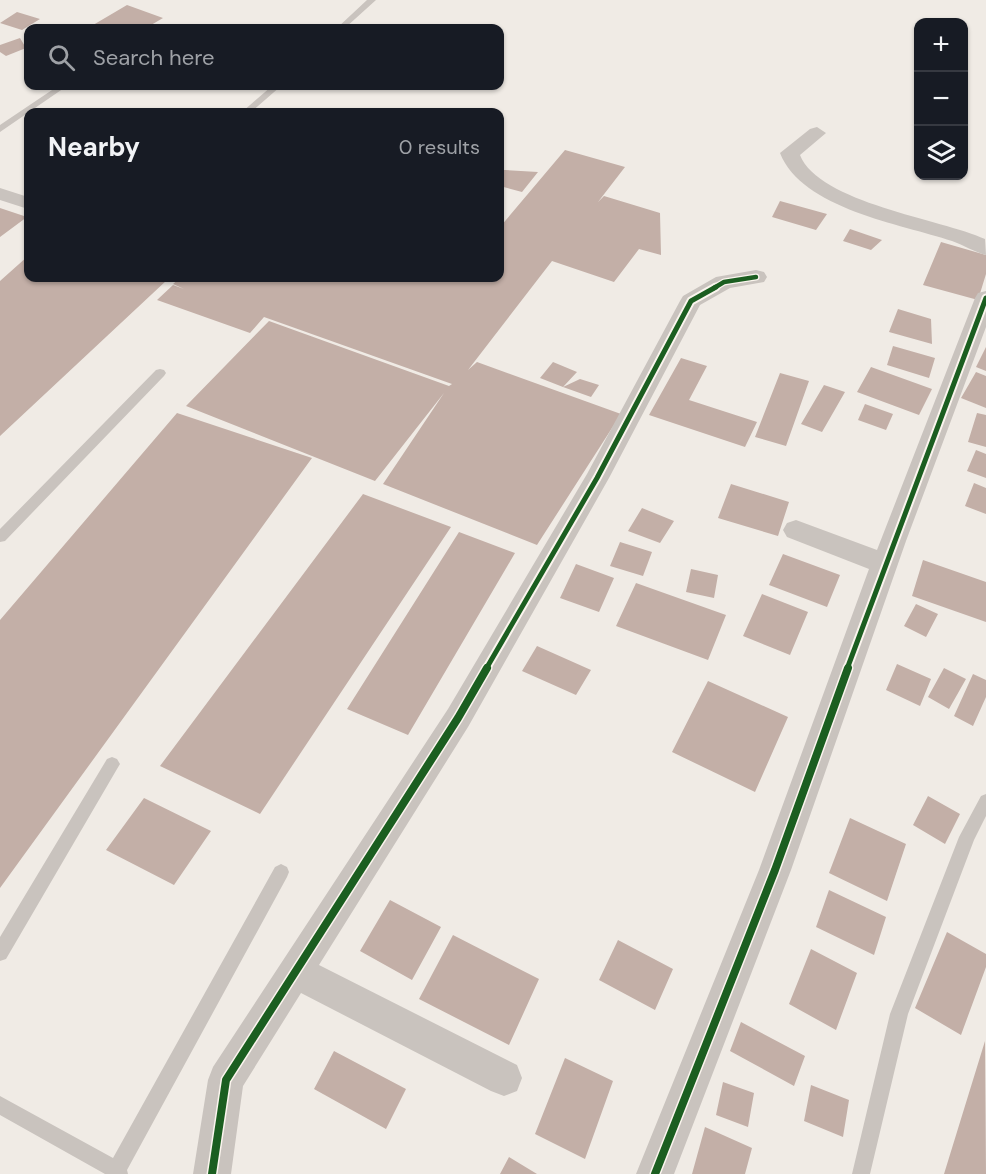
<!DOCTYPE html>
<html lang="en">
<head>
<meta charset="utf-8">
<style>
	body { margin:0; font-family:"DM Sans",sans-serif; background:#242831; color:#f1f3f6 }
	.controls { position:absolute; right:18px; top:18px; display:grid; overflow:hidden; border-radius:12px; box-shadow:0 2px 4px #0004 }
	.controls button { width:54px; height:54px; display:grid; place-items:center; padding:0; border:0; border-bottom:2px solid #363941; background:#171b24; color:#f1f3f6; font:30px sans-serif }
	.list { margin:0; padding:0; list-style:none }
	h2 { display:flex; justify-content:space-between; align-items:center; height:78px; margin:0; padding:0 24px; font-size:26px }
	h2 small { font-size:20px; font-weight:400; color:#9ea1a6 }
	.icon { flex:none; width:33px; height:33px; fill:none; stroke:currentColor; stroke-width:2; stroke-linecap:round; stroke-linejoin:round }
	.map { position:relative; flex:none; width:986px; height:1174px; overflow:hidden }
	.search { position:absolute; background:#171b24; box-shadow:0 2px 4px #0004; left:24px; top:24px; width:480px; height:66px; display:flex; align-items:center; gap:15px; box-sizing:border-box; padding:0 21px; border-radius:12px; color:#9ea1a6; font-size:22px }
	.panel { position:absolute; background:#171b24; box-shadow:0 2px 4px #0004; left:24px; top:108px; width:480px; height:174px; border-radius:12px }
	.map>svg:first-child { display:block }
	.building { fill:#c3afa7 }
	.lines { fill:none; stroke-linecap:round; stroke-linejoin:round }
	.service { fill:#c9c3be; fill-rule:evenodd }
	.minor { fill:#c9c3be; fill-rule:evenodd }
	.cycleway-far2-casing { stroke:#fbf5ee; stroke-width:7 }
	.cycleway-far1-casing { stroke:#fbf5ee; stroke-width:9 }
	.cycleway-casing { stroke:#fbf5ee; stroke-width:11 }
	.cycleway-far2 { stroke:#1b5e20; stroke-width:4.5 }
	.cycleway-far1 { stroke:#1b5e20; stroke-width:5 }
	.cycleway { stroke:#1b5e20; stroke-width:8 }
</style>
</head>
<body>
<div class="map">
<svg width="986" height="1174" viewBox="0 0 986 1174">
	<rect width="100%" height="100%" fill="#f0ebe5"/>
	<path class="building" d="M127 5 163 18 146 28H88Z
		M17 12 40 19 22 30 0 23Z
		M20 38 26 48 6 56 0 52V45Z
		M565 150 625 167 598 202 604 196 660 213 661 255 639 249 614 282 552 261 468 370 477 362 621 414 537 545 383 484 444 393 375 481 186 406 269 321 449 386 452 384 264 317 250 333 157 300 173 285 184 289 173 284 180 278H500V227Z
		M500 170H505L538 172 522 192 500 186Z
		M780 201 827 214 816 230 772 217Z
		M0 208 27 217 0 237Z
		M850 229 882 240 871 250 843 241Z
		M941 242 986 255V274L978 300 923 285Z
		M28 256V278H157L167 280 0 436V281Z
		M898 309 931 319 932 344 889 332Z
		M893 346 935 358 929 378 887 365Z
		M986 347V371L976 367Z
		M681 358 707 366 689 400 757 422 745 447 649 415Z
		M553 362 577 372 563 387 580 379 599 385 591 397 563 387 540 378Z
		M871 367 932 389 919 415 857 392Z
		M976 372 986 376V408L961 398Z
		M780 373 809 381 786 446 755 437Z
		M824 385 845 392 822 432 801 424Z
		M865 404 893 414 886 430 858 420Z
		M177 413 312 458 0 888V620Z
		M977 413 986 415V447L968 442Z
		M976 450 986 454V478L967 471Z
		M974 483 986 488V514L965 506Z
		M731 484 789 502 778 536 718 518Z
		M363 494 451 527 260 814 160 766Z
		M642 508 674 521 660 543 628 531Z
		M459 532 515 553 408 735 347 709Z
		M620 542 652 552 643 576 610 566Z
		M783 554 840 575 827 607 769 585Z
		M923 560 986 582V622L912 596Z
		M576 564 614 578 599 612 560 598Z
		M691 569 718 575 714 598 686 592Z
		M636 583 726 615 708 660 616 626Z
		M762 594 808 612 790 655 743 636Z
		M916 604 938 614 926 637 904 626Z
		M537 646 591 670 576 695 522 671Z
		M897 664 931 679 920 706 886 690Z
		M944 668 966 679 949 709 928 697Z
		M973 674 986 680V697L973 726 954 716Z
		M708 681 788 717 755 792 672 752Z
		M928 796 960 814 945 844 913 825Z
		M144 798 211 831 174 885 106 850Z
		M850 818 906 844 887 901 829 873Z
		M829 890 886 917 874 955 816 927Z
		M390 900 441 927 412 980 360 951Z
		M947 932 986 954V967L961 1035 915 1008Z
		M453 935 539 979 509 1045 419 999Z
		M618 940 673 969 655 1010 599 980Z
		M811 949 857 973 836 1030 789 1004Z
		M741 1022 805 1056 794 1086 730 1051Z
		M985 1041 986 1174H944Z
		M334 1051 406 1089 386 1129 314 1089Z
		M565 1058 613 1081 585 1159 535 1134Z
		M723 1082 754 1093 748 1127 716 1115Z
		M811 1085 849 1100 843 1137 804 1121Z
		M705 1127 752 1148 745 1174H692Z
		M509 1157 537 1174H500Z"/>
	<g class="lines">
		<path class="service" d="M367 0H376L345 28H337Z
			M58 86H67L0 132V125Z
			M272 86H281L251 112H242Z
			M160 369 164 370 166 373 164 376 5 541 0 542V529L156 370Z
			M112 757 117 759 120 764 117 769 6 959 0 961V937L107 759Z
			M986 794V816L974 840 908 1014 870 1174H852L890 1014 959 837 981 796Z
			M281 864 287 867 289 872 287 877 127 1170 128 1174H105L0 1115V1096L113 1158 275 867Z"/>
		<path class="minor" d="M817 127 826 133 800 155C819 203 941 219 985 239L986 255C974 252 964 245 952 241 901 224 802 209 780 153L810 129Z
			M0 188 28 197V209L0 200Z
			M756 270 764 272 767 277 764 282 730 288 700 305 609 478 468 727 319 965 517 1065 522 1078 517 1091 504 1096 491 1091 301 993 243 1086 231 1174H193L208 1080 213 1067 448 709 587 474 680 301 683 296 716 277Z
			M986 291V327L906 541 791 870 674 1174H636L759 870 869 569 787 537 783 530 787 523 796 520 877 550 975 298 978 293Z"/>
		<g class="cycleway-far2-casing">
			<path id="cycleway-far2" d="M714 288 724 282 756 277"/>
		</g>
		<g class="cycleway-far1-casing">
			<path id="cycleway-far1" d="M486 669 597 478 691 301 716 287
				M847 669 986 298"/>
		</g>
		<g class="cycleway-casing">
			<path id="cycleway" d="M212 1174 226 1080 458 718 487 668
				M655 1174 775 870 848 668"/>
		</g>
		<use href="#cycleway-far2" class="cycleway-far2"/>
		<use href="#cycleway-far1" class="cycleway-far1"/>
		<use href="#cycleway" class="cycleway"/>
	</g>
</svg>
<div class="controls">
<button>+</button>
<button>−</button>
<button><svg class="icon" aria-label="layers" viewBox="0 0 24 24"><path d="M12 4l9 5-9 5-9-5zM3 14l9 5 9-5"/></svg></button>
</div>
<div class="search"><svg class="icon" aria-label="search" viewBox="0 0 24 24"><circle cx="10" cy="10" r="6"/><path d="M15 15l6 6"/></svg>Search here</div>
<section class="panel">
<h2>Nearby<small>0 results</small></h2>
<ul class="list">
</ul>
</section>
</div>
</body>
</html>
